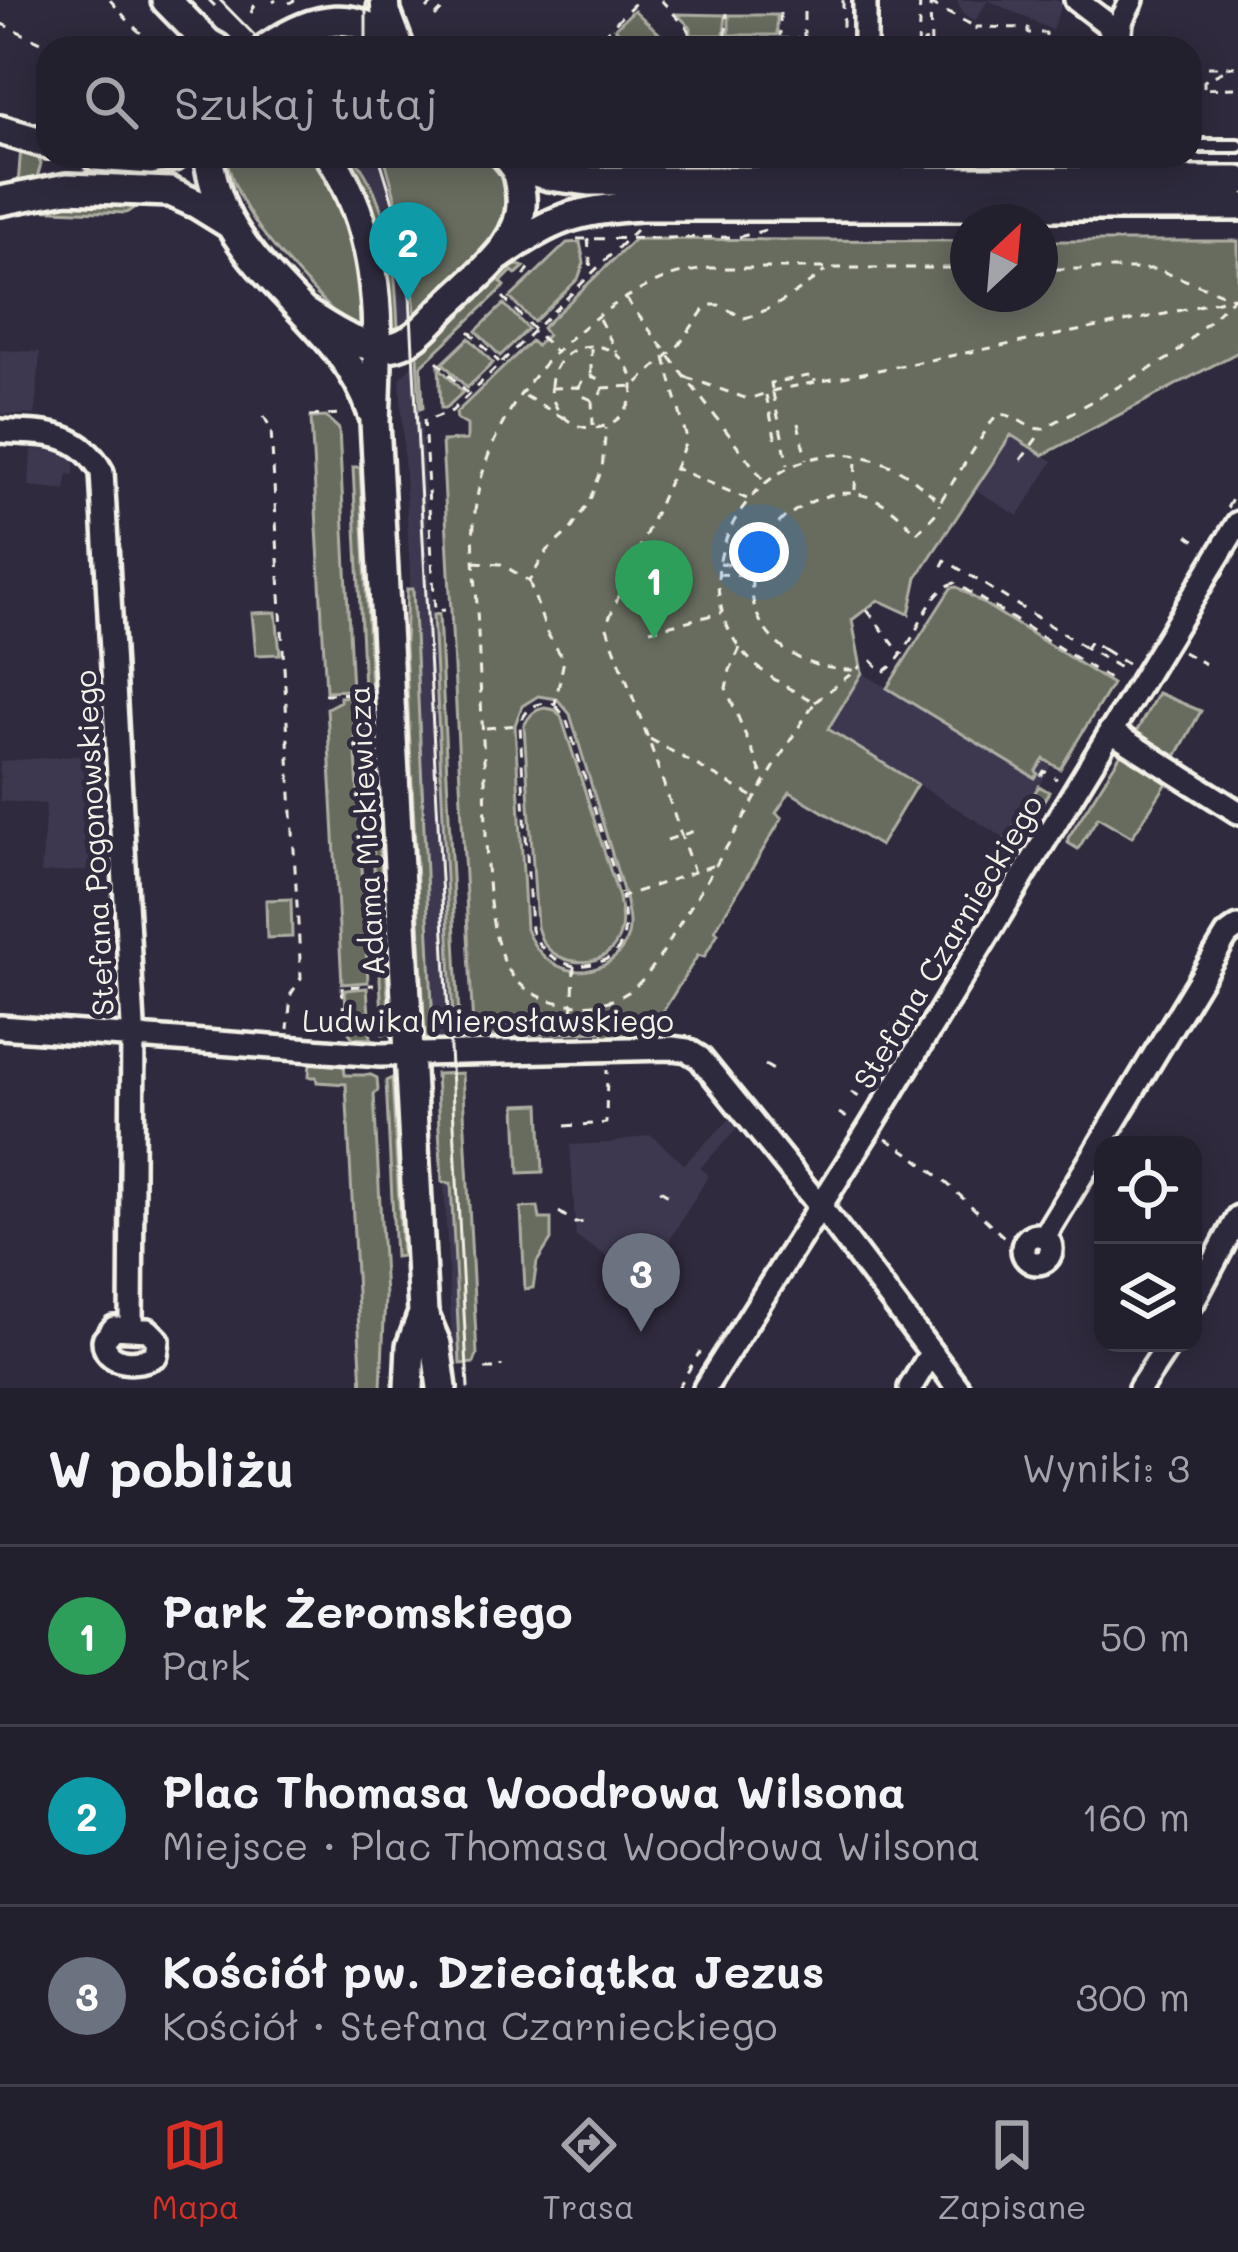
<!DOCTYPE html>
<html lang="pl">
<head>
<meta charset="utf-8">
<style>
	body { margin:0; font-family:Mali,sans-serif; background:#2f2d3a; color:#f1f3f6 }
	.controls { position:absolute; right:36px; bottom:36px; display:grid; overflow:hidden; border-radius:24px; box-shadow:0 6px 30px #0003 }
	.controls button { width:108px; height:108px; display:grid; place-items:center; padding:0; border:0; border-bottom:3px solid #403e4a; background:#23202e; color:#f1f3f6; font:60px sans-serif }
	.compass { position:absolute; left:950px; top:204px; width:108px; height:108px; border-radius:50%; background:#23202e; box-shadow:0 6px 30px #0003; rotate:26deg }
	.you { position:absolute; left:759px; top:552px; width:42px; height:42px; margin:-30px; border:9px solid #fff; border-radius:50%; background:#1a73e8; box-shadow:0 0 0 18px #1a73e833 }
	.badge { display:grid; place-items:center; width:78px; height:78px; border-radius:50%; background:#d93025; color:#fff; font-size:39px; font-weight:700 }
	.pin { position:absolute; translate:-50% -99px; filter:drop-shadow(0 3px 6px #0008) }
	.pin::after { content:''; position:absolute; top:63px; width:42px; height:36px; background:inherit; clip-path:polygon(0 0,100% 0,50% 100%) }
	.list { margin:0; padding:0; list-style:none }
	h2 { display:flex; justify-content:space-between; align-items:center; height:156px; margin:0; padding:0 48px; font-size:51px }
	h2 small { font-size:39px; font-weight:400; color:#a3a3aa }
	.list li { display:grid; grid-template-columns:78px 1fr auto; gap:36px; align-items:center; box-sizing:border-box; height:180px; padding:0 48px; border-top:3px solid #403e4a }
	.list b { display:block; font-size:45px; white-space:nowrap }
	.list p { margin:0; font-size:39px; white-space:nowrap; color:#a3a3aa }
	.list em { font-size:39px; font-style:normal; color:#a3a3aa }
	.icon { flex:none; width:66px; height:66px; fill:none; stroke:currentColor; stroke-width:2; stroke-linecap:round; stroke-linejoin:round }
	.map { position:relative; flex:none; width:1238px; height:1388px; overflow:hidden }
	.search { position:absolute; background:#23202e; box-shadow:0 6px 30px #0003; left:36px; right:36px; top:36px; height:132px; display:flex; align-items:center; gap:30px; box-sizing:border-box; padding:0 42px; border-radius:36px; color:#a3a3aa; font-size:45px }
	.sheet { height:696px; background:#23202e }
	nav { display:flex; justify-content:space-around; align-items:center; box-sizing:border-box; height:168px; border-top:3px solid #403e4a; background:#23202e; font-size:33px; color:#a3a3aa }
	nav a { display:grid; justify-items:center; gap:6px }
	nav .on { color:#d93025 }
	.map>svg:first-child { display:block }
	.built { fill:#3d384f }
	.green { fill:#676c5e; stroke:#aeaea3; stroke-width:3; fill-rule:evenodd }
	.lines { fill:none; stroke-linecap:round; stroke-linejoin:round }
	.lane-casing { stroke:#f4f1e8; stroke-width:20 }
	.street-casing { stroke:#f4f1e8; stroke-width:30 }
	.secondary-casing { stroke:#f4f1e8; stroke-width:36 }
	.path { stroke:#f4f1e8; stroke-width:3; stroke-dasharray:9 9; stroke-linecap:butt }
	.lane { stroke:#2f2a3d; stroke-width:10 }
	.street { stroke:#2f2a3d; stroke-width:21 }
	.secondary { stroke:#2f2a3d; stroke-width:27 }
	.tram { stroke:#f4f1e8; stroke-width:3 }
	.labels { text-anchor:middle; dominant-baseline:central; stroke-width:10; stroke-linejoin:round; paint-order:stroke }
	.street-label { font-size:30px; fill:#f4f1e8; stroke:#2f2a3d }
</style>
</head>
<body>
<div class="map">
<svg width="1238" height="1388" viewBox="0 0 1238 1388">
	<rect width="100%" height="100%" fill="#2f2a3d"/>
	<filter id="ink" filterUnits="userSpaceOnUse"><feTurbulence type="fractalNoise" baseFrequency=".00833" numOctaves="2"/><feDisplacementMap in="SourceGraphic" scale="24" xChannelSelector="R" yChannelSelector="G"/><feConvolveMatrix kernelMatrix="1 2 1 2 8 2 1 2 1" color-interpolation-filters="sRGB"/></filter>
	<g filter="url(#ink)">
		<path class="built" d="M957 0H1056L1062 4 1052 30 988 0 975 21 963 14Z
			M353 156H384L407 238 413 275 415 314 398 328 394 262 387 228 373 187Z
			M0 350 40 352 35 415 0 414Z
			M417 360 433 615 455 1047 434 1048 400 378Z
			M1011 435 1053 461 1018 516 976 490Z
			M31 449 56 451 74 458V475L68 474 65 490 29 486Z
			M957 587 1104 678 1052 763 1034 797 1006 839 828 729 862 673 888 688 951 588Z
			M103 754 109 869 41 873 46 804 0 801V761Z
			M730 1119 737 1129 700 1168 709 1175 645 1280 576 1237 570 1145 609 1143 651 1135 684 1164Z
			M444 1182H451L460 1364H453Z"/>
		<path class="green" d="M634 10 663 37 637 48 615 28Z
			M677 14 726 15 724 35H691V28Z
			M729 15H777V35H729Z
			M21 147 36 154 41 164 37 178 18 185Z
			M226 156H317L350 219 367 332 347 324 339 318C295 269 240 223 226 156Z
			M341 156H353C392 206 395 267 398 328L389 331Z
			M384 156H483C494 168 506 179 509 196 515 233 440 290 415 314 412 258 399 210 384 156Z
			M1039 156H1097L1098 157 1083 169H1039Z
			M56 200 137 201 135 207 126 213 29 209Z
			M635 239 968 241V294H1040V241H1238V352L1043 455 1011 435 917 577 909 614 878 600 852 620 862 673 828 729 917 784 880 846 790 792 776 813 782 818 715 930 718 933 704 957 698 955 652 1029 644 1030V1036L604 1038 602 1031 480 1037V1028H473L442 441 467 440V425L457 419 456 413 531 341 536 346 547 335 542 328ZM538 696 557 699 570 714 625 897C627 910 631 922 628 935 624 949 617 958 604 965 570 981 539 962 526 929L515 725 522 706Z
			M580 242 584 263 578 279 534 322 510 298 567 243Z
			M518 265 524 267 516 274 512 271 501 282 505 286 421 366 423 408 420 409 417 356 509 267Z
			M504 304 528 329 500 356 476 331Z
			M469 338 493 363 467 388 443 363Z
			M439 367 463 392 446 408H441Z
			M326 417 339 429 352 690 326 691 311 418Z
			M353 467H360L371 687 364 688Z
			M957 587 1112 684 1060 769 1044 759 1036 771 1038 774 1035 778 887 688 951 588Z
			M407 589H413L434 1048 425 1037 405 646Z
			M276 612 280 654 256 655 252 613Z
			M439 614 459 1018 453 1019 433 615Z
			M1158 693 1201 711 1174 760 1135 734Z
			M353 696 368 982 342 984 327 708 340 701V697Z
			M365 700H372L390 1033 383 1034Z
			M545 708 555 710 561 716 619 898C621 911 624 924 619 937 608 968 564 969 545 945 541 941 539 932 537 927L524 726C529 716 533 710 545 708Z
			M1123 751 1169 780 1132 837 1098 817 1078 849 1068 843V838Z
			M1039 786 1049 792 1022 836 1012 829Z
			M1006 839 1016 845 983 900 973 894Z
			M291 899 292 937 267 938 266 900Z
			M367 988 371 1039 353 1038 347 1030 345 990Z
			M310 1063 344 1066 345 1075H371L377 1078 378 1090 374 1094 385 1296 381 1388H362L346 1084 317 1082 316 1077H309Z
			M462 1073 477 1355 474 1363 460 1364 451 1183 442 1182 436 1074Z
			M392 1078 402 1256 395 1257 386 1081Z
			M540 1104 543 1172 519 1173 516 1105Z
			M538 1207 540 1219H551V1240L537 1262 533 1288 525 1289 521 1208Z"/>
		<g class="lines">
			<g class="lane-casing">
				<path id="lane" d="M1190 146H1238"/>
			</g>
			<g class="street-casing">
				<path id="street" d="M1076 0 1105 22 1118 37
					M1119 44 1121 21 1132 0
					M865 48V0
					M1127 156 1153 181
					M1086 181 1111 156
					M0 431C43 434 78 429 102 472L133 1026 131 1328
					M1110 731 1238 812
					M0 1027 380 1055 672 1048 687 1050 700 1058 831 1220 958 1388
					M1023 1249a14 14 0 1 1 28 0a14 14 0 1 1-28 0Z
					M1044 1237 1227 935 1238 927
					M1193 1302 1238 1217
					M114 1328 148 1330 158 1340 156 1355C138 1366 104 1365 104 1340Z
					M705 1388 869 1129 1238 523
					M910 1388 931 1353
					M1140 1388 1170 1343"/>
			</g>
			<g class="secondary-casing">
				<path id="secondary" d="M166 0 208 43 217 48
					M385 0 386 12 398 44
					M267 48C314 16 356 6 400 48
					M0 130 48 144
					M96 156 151 160 174 156
					M208 156C212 179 219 206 232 227 271 293 348 337 372 412
					M330 156C383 238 379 328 375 422L423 1313 436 1344 442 1388
					M515 166 549 176 591 181H1238
					M0 201 67 188 170 192 197 204 231 225
					M499 256C552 218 576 210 641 206H1238
					M304 312C330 328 357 349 389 347 414 345 432 319 449 303 480 273 530 239 520 189 518 175 516 166 506 156
					M409 1388 411 1346 423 1313"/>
			</g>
			<path class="path" d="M110 0C127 18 146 49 173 42
				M209 0 215 6
				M661 0 689 30V48
				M843 0V48
				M930 0 931 48
				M273 2 276 0
				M289 3 295 0
				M930 4 976 27
				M427 9 435 1
				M804 12V37
				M251 13 257 0
				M780 13V36
				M435 17 443 9
				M0 23 54 48
				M726 36 727 13
				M689 38 843 39
				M745 46V48
				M590 48 638 0
				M918 48 920 0
				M924 48V42L929 41
				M976 48V27L1028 28V33H1046V48
				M1190 67H1238
				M1204 87V81L1228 69
				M1190 89 1238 88
				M577 239 739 237 770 229
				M588 239 591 271
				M968 268H710C696 271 680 272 666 278 568 318 480 414 474 524 472 551 476 579 477 606 479 664 482 721 485 779 487 831 482 934 512 975 535 1007 596 1014 628 992 652 976 667 944 682 920 728 848 768 773 815 702 785 687 753 670 735 641 678 548 775 425 879 461 903 469 921 485 940 502L996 415C1015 411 1025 430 1043 429L1173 356 1233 298 1156 269H1040
				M524 276 533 262
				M503 297 555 352
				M626 299 765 482
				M599 319 617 352
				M469 331 499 362
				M551 387a41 41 0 1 1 82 0a41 41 0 1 1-82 0Z
				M665 358 687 439 675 468
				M437 361 467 393
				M591 374V348
				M686 377 748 399 776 390 1165 314 1238 296
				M552 388 578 387
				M603 388 634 386 679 345 704 309 711 305H719L744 318C774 310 801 290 825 271
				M772 389 771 383 814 375 815 381
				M773 393 788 465
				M766 395 777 446
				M525 396 564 418
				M592 400 583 396 579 387 583 379 591 376 599 379 603 388 600 395 592 400 593 425
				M264 416 271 429 301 978 291 994 288 1029
				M310 416 341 414
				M433 418 452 411 636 230
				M424 419 435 611 445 610
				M798 423 806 459
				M1021 460 1042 431
				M855 490 856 458
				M1227 508 1238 489
				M792 513C839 480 882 489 916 534L939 510V504
				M785 517C716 584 762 671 854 670
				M1188 535 1201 545
				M475 562 501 564 529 581 547 551 572 528 589 502 602 469 606 428
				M720 563 751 567
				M942 566 945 560 1086 648
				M718 574 750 576
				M529 581 547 633 564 660 555 704C537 701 526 707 520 725L531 930C540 950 552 960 574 966
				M867 610 901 654
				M650 630 721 613
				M740 648 730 670 726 688 765 782
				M1105 650 1091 641 1086 648 1125 671
				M1105 650 1127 664
				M1183 652 1205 664
				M871 660 883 672C915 655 924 590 955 583L1116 683
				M324 694 359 693
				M815 702 861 666
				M556 706 566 718 621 894
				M486 728 518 725
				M650 739 757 799
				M1041 776 1044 771 1057 779
				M667 840 694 831
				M694 873 648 738 606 625 675 468 747 499
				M966 904 978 911
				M942 945 952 952
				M921 979 931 985
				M907 1001 918 1008
				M893 1024 889 1033 899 1039
				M572 1029 574 966C624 964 629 941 622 897L717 864
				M345 1032 342 987 374 985
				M878 1048 888 1058
				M765 1065 780 1074
				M862 1073 865 1074 861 1081 870 1086
				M851 1092 862 1099
				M839 1113 850 1120
				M565 1126 606 1123 607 1070
				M886 1139C931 1164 966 1202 1004 1237L1025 1231
				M660 1190 672 1197
				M559 1212 575 1223 587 1222
				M485 1369H501V1365
				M678 1388 699 1353 701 1354"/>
			<use href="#lane" class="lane"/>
			<use href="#street" class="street"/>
			<use href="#secondary" class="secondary"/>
			<path class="tram" d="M220 0 267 48
				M366 0V48
				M379 156 400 225 409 276 468 1388"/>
		</g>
	</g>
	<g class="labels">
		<g class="street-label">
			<text transform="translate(365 831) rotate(-93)">Adama Mickiewicza</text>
			<text transform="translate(93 843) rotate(-93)">Stefana Pogonowskiego</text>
			<text transform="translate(947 941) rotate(-59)">Stefana Czarnieckiego</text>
			<text x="488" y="1020">Ludwika Mierosławskiego</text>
		</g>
	</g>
</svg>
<div class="controls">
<button><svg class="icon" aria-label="locate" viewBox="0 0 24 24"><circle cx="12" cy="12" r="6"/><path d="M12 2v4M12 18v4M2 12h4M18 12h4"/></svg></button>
<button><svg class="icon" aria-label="layers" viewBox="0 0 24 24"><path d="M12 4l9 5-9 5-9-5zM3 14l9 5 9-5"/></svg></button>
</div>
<svg class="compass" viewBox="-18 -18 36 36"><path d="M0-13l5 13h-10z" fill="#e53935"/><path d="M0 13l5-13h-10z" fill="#a3a3aa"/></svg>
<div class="you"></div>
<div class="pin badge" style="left:654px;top:639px;background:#2e9e5b">1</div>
<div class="pin badge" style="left:408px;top:301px;background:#0f9aa8">2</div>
<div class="pin badge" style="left:641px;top:1332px;background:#6b7280">3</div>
<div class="search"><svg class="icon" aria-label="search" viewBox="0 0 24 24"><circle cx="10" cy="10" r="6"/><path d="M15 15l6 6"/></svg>Szukaj tutaj</div>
</div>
<section class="sheet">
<h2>W pobliżu<small>Wyniki: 3</small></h2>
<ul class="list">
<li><span class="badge" style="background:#2e9e5b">1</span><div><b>Park Żeromskiego</b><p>Park</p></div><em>50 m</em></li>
<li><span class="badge" style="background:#0f9aa8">2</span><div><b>Plac Thomasa Woodrowa Wilsona</b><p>Miejsce · Plac Thomasa Woodrowa Wilsona</p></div><em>160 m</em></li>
<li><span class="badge" style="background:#6b7280">3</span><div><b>Kościół pw. Dzieciątka Jezus</b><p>Kościół · Stefana Czarnieckiego</p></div><em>300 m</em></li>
</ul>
</section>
<nav>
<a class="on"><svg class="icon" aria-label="map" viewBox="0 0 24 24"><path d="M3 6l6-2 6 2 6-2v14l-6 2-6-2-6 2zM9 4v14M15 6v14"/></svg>Mapa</a>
<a><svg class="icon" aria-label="directions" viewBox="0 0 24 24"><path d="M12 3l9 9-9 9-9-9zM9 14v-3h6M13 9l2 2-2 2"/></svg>Trasa</a>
<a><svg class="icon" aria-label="saved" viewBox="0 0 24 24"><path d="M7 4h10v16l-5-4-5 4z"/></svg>Zapisane</a>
</nav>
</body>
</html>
